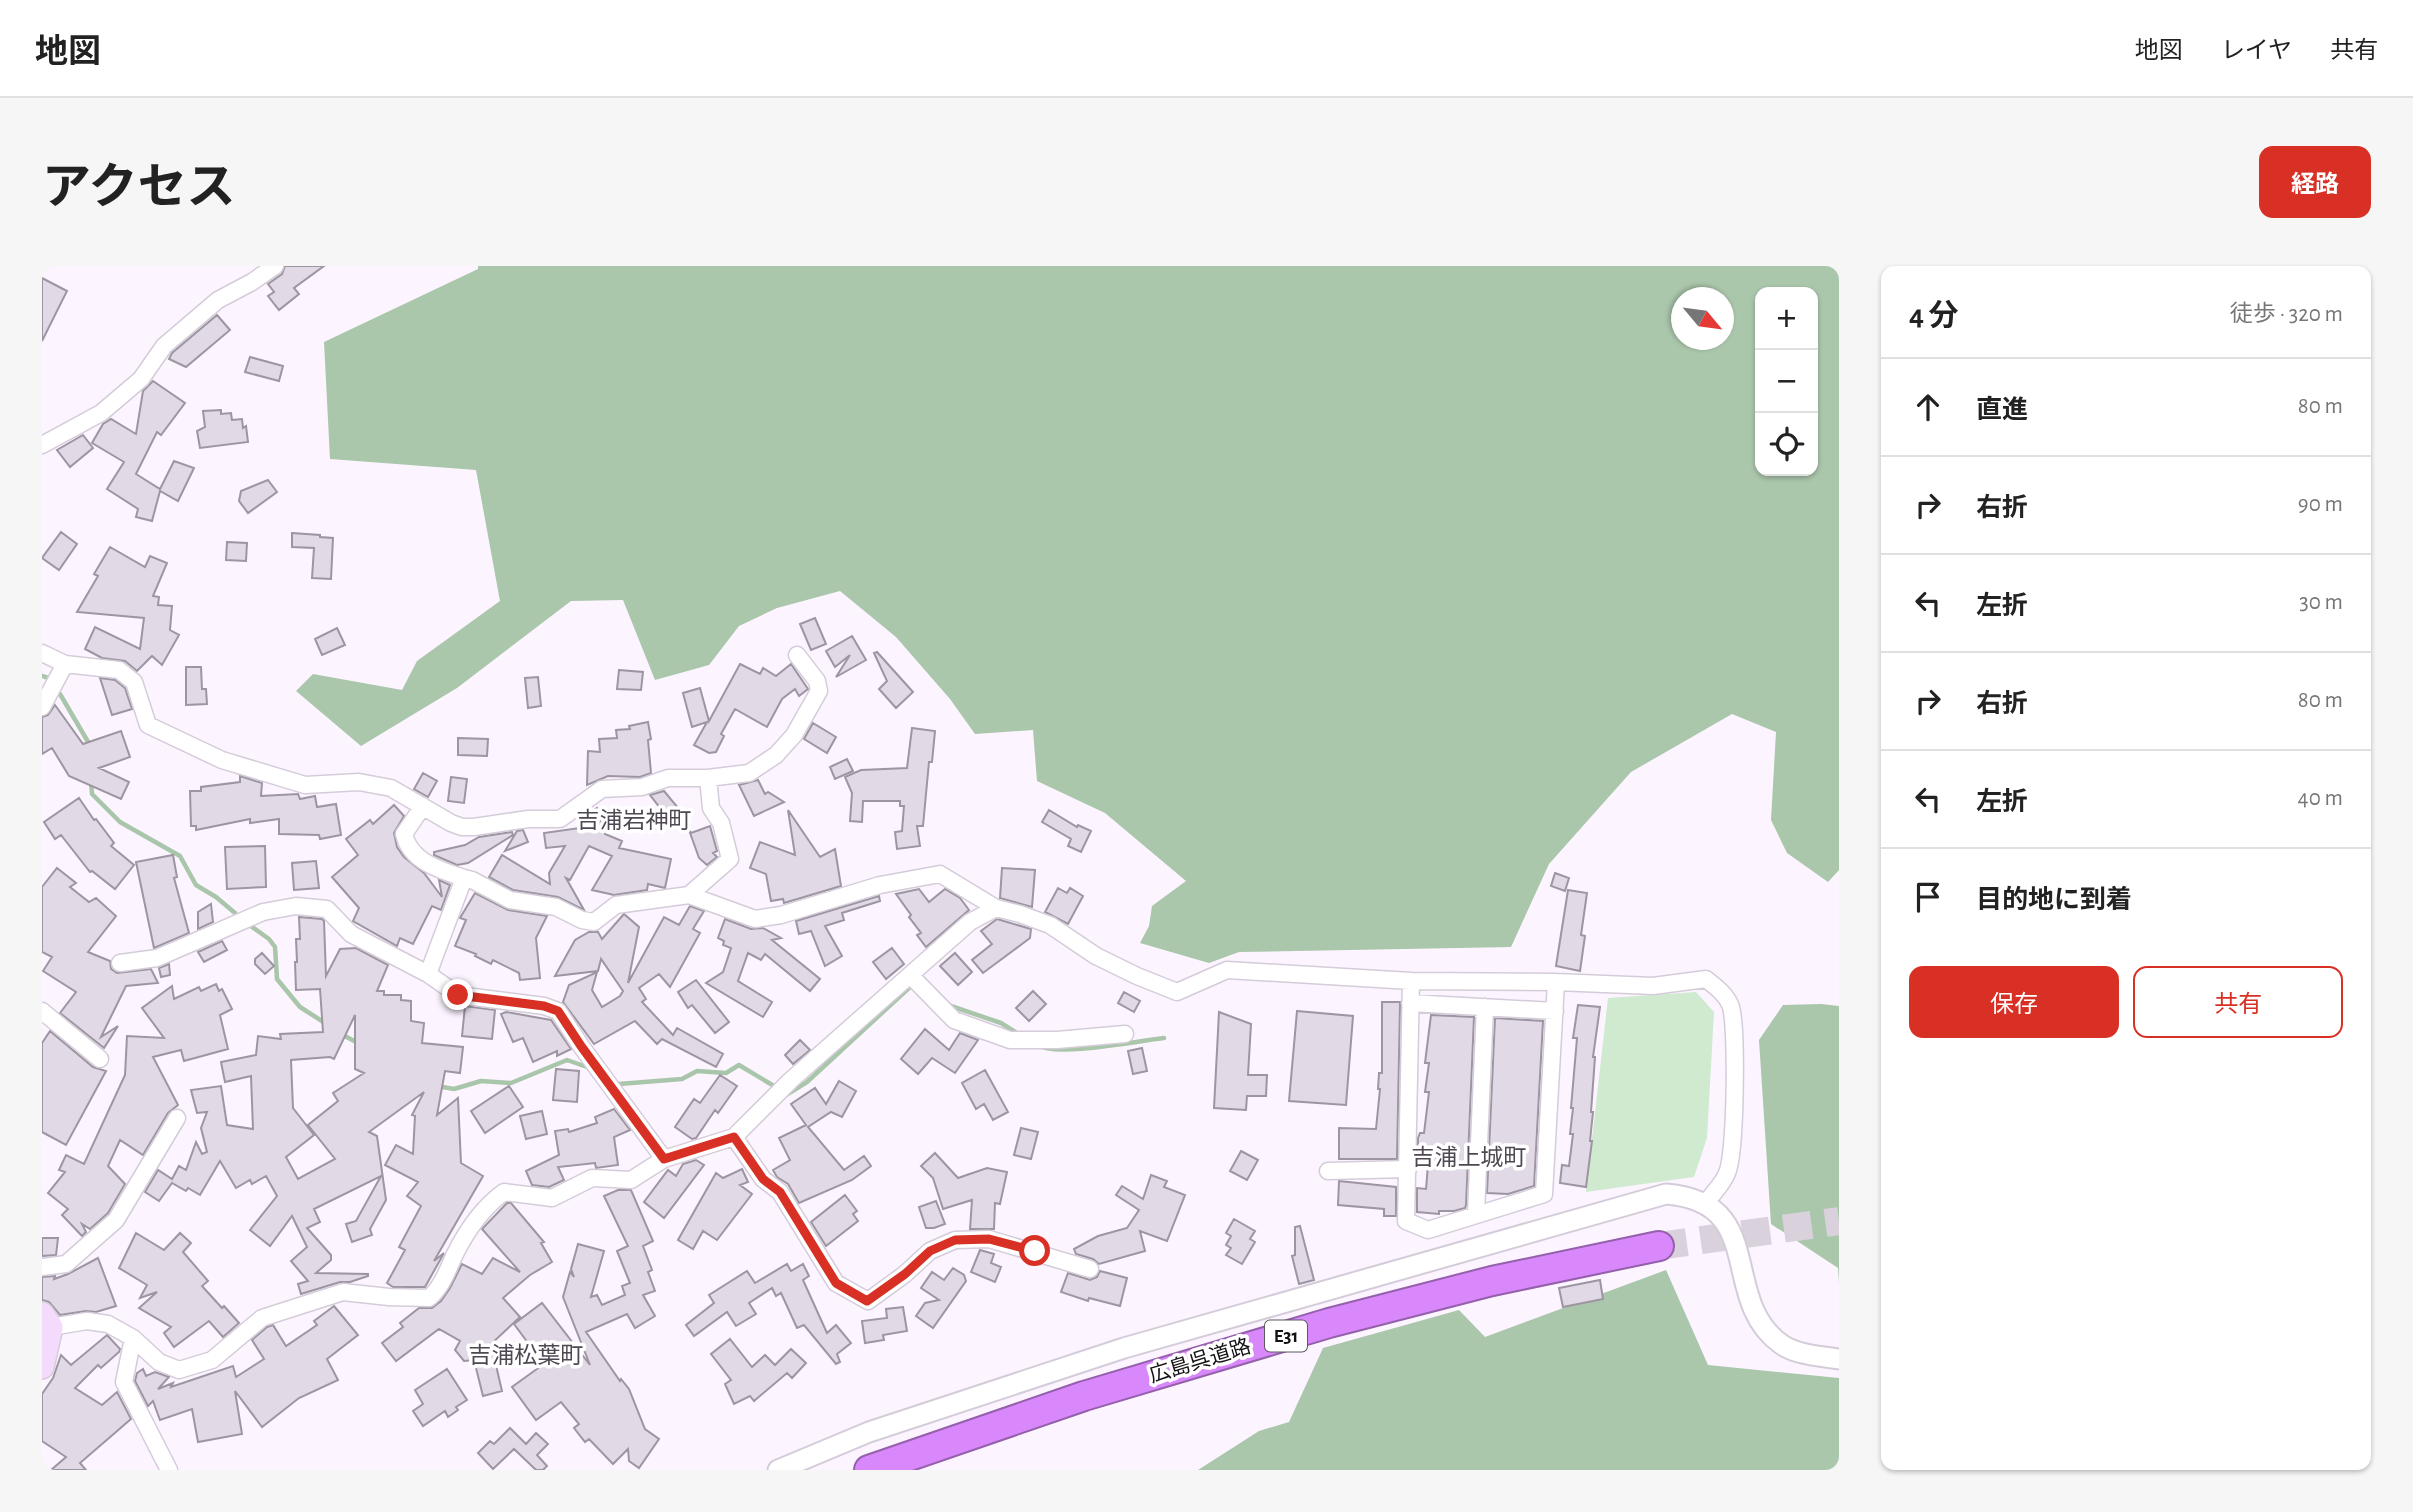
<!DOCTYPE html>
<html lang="ja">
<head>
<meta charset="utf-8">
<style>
	body { margin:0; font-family:"Alegreya Sans","Noto Sans JP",sans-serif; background:#f6f6f6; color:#222 }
	.controls { position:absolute; right:21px; top:21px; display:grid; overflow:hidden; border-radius:14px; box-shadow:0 2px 5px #0004 }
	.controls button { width:63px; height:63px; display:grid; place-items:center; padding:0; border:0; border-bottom:2px solid #e0e0e0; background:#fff; color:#222; font:35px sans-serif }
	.compass { position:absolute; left:1629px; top:21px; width:63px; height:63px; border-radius:50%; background:#fff; box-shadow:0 2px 5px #0004; rotate:119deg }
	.stop { position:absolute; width:21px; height:21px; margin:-16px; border:5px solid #d93025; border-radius:50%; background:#fff }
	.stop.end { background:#d93025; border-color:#fff; box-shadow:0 2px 7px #0008 }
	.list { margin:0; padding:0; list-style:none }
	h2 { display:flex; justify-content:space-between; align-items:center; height:91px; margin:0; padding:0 28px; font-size:30px }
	h2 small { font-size:23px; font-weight:400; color:#767676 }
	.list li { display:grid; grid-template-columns:46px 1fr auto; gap:21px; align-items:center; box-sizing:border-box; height:98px; padding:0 28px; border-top:2px solid #e0e0e0 }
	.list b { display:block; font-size:26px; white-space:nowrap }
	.list em { font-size:23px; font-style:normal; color:#767676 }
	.actions { display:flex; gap:14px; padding:21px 28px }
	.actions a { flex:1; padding:16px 0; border:2px solid #d93025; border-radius:14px; text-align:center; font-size:24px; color:#d93025 }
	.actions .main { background:#d93025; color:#fff }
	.icon { flex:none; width:38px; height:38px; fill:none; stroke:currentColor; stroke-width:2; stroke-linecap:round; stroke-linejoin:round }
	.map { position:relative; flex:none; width:1797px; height:1204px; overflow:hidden; border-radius:14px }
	header { display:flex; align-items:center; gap:42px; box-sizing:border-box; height:98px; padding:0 35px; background:#fff; border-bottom:2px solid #e0e0e0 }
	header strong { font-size:33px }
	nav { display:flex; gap:38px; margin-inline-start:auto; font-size:24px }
	.intro { display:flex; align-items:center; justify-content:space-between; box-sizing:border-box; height:168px; padding:0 42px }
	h1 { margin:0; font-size:49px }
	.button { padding:18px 32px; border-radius:14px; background:#d93025; color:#fff; font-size:24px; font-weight:700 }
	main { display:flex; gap:42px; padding:0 42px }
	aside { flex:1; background:#fff; border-radius:14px; box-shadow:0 2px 5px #0004 }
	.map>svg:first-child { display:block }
	.green { fill:#d0ead0 }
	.forest { fill:#aac6ab; fill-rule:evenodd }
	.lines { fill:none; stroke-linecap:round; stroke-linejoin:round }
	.stream { stroke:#a9c5aa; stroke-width:4.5 }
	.building { fill:#e1d9e6; stroke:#9d95a1; stroke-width:2; fill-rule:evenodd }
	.motorway-tunnel { stroke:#d9d2dc; stroke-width:28; stroke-dasharray:28 14; stroke-linecap:butt }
	.minor-casing { stroke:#d5ccd9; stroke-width:19 }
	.tertiary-casing { stroke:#d5ccd9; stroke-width:23 }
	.secondary-casing { stroke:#d5ccd9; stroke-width:26 }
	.motorway-casing { stroke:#945fab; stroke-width:32 }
	.minor { stroke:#fff; stroke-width:16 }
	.tertiary { stroke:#fff; stroke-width:19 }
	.secondary { stroke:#f4dbfe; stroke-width:23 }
	.motorway { stroke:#d988fb; stroke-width:28 }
	.route { stroke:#d93025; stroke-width:9 }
	.labels { text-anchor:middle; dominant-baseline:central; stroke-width:7; stroke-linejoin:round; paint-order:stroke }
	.shield { fill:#fff; stroke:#5b595c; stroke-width:2 }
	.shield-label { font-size:19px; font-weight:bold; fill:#151216 }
	.street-label { font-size:21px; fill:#151216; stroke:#fff }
	.neighbourhood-label { font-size:23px; fill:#4f4853; stroke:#fff }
</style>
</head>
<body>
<header>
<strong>地図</strong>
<nav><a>地図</a><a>レイヤ</a><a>共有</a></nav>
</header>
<div class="intro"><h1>アクセス</h1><a class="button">経路</a></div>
<main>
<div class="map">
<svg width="1797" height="1204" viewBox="0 0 1797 1204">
	<rect width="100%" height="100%" fill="#fcf4ff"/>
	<path class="green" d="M1654 726 1672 746 1665 872 1652 911 1544 926 1566 732Z"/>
	<path class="forest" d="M436 0H1797V604L1786 616 1745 587 1729 554 1734 466 1690 448 1589 506 1507 598 1469 681 1197 686 1167 697 1098 677 1107 660 1110 640 1144 615 1063 547 995 515 991 464 933 468 908 433 854 371 798 325 735 342 697 360 667 399 613 414 581 334 529 335 415 422 319 480 254 425 271 408 360 424 375 395 458 335 434 204 288 193 282 76 436 3ZM1771 26V205H1718V26ZM1640 32H1682V74H1640Z
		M1779 738 1797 740V1017L1796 1002 1729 958 1717 774 1741 739Z
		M1624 1004 1666 1099 1797 1112V1204H1156L1217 1165 1247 1156 1281 1082 1417 1044 1443 1071Z"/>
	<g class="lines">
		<path class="stream" d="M0 410 9 413
			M18 428 49 481
			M49 516 50 528 78 556 138 590 154 619 174 631 193 647
			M206 658 227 673 233 681 235 713 258 741 283 757
			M906 739 959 757 978 769
			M299 768 316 777
			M995 779C1015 791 1095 775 1122 772
			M571 816 577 818 640 813 655 805 684 807 697 799 732 820
			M395 820 412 823 439 815 469 817 525 794 545 801
			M744 829 765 816 868 721"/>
	</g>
	<path class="building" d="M243 0H282L252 22 257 28 237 44 226 30 232 26 226 18 240 8Z
		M0 12 25 25 0 75Z
		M175 49 188 64 144 101 127 93 130 87Z
		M208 91 241 100 237 115 203 106Z
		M111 115 143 137 119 169 115 166 94 208 118 223 132 195 152 202 136 235 118 225 110 255 94 251 96 243 65 223 82 196 50 177 61 158 69 153 94 168 101 125Z
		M179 144V148L189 147 190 154 200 153 201 162 204 160 206 176 158 182 155 165 163 161 161 145Z
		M41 169 51 182 28 201 15 184Z
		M226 214 235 226 206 247 197 235 199 225Z
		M19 266 35 278 17 304 0 292Z
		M250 267 278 269V271L291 272 289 313 270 312 272 282 250 281Z
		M185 276 205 277 204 295 184 294Z
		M68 281 103 301 108 290 125 297 111 330 117 331 116 339 130 340 128 364 137 369 120 399 110 390 95 405 83 395 60 392 43 383 53 361 98 383 102 352 35 346 56 310 52 308Z
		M773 352 784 378 769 384 758 358Z
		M295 362 303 379 280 389 273 373Z
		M810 370 824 394 794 411 808 389 793 401 784 385Z
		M835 386 871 426 854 442 837 423 845 415 832 387Z
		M698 398 718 408 721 402 734 410 749 398 766 423 757 430 753 423 740 433 725 461 693 443 679 468 682 470 674 486 667 487 652 479 665 456 650 461 641 427 658 422 667 455Z
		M144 401H159L160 423H164L165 438 144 439Z
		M577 404 601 406 599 424 575 423Z
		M496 411 499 440 486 442 483 412Z
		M58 412 73 414 83 422 90 443 70 449Z
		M13 439 41 478 79 465 88 491 57 502 87 516 79 533 27 510 10 482 0 488V451L6 449Z
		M606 456 609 473 606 474 609 507 598 511 566 510 545 519 546 485 558 486 557 473 575 472 574 464 588 463 587 460Z
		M771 457 794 471 785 487 762 473Z
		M870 462 893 465 890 496H887L881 560H875L878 580 855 583 853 566 860 565 862 540H858V535H821L820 556 808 555 810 527 803 511 819 504 865 502Z
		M416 472 446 473 445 490 416 489Z
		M805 493 811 505 793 513 788 501Z
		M381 507 395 515 386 531 372 523Z
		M198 510 220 517 219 530 256 528 258 533 273 530 275 541 294 538 299 569 278 573 277 569 237 568V553L208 557V553L154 564V560H149L148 525H159V521L198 516Z
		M409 511 425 513 422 537 406 535Z
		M716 514 723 528 726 526 742 536 712 550 697 519Z
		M622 525 637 543 626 552 608 529Z
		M37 532 52 554 54 553 72 577 69 580 92 599 73 623 50 605 48 606 19 569 13 573 2 556Z
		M352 539 362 550 352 567 355 581 362 591 382 607 400 631 397 614 408 619 399 644 390 640 371 678 358 672 355 680 311 655 317 642 290 611 316 589 304 573 328 554 331 558Z
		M555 542 563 568 580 575 577 582 629 593 623 622 606 618 605 624 572 629 550 624 570 590 547 580 528 614 524 612 542 644 516 631 471 624 447 611 460 589 508 618 507 607 523 580 504 582 502 567 538 562 536 553Z
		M746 544 778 591 793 583 799 620 742 637 741 633 729 635 724 608 708 602 718 576 753 589Z
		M1007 544 1035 561 1036 559 1049 565 1039 586 1026 580 1029 573 1000 556Z
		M668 560 675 585 671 587 675 591 665 599 657 592 647 564 649 567Z
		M481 564 486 576 463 585 475 565Z
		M470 566 471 569 426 597 415 599 392 589V586L423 579 437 571Z
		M223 580 224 621 185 623 183 581Z
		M131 589 135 611 132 612 147 667 112 682 94 596Z
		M274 595 277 622 252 624 250 597Z
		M15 602 34 617 28 621 47 636 54 632 74 650 46 686 68 695 69 703 75 707 109 703 116 717 84 720 59 771 76 760 62 782 18 747 34 726 1 705 10 691 0 686V621Z
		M960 602 993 604 990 641 958 632Z
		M1513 607 1527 612 1523 625 1509 620Z
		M1016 622 1025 627 1028 622 1041 630 1026 658 1003 646Z
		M877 623 887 636 903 623 918 632 927 644 884 681 875 669 879 667 867 651 869 649 854 628Z
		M1526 624 1545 627 1539 669 1543 670 1538 705 1514 700Z
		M433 627 466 644 505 650 494 672 498 712 478 714 477 707 451 694 449 698 433 690 434 688 413 680 424 654 418 652Z
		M837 630 838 635 800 647 802 654 783 660 800 690 783 700 769 665 757 668 754 655Z
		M169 638 171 656 156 663V646Z
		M648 640 662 645 651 663 658 667 628 721 617 708 597 722 604 733 600 736 631 769 635 762 681 788 674 801 620 773 615 778 593 755 552 778 521 736 527 719 555 706 550 724 560 741 578 730 581 725 559 693 556 705 513 710 533 674 547 666H556L560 673 582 648 597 661 586 717 622 651 637 659Z
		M257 651 280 653 282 655 284 710 298 683 314 682 346 699 335 725H342V729H359V734L369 735V755L382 757 380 777 421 781 418 807 403 805 395 849 416 832 419 897 441 910 392 995 402 987 383 1021H351L345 1017 363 984 357 981 379 940 365 930 376 916 343 899 354 879 371 888 373 850 370 849 382 826 327 866 335 870 344 934 328 963 330 969 310 976 304 958 314 955 339 910 272 943 278 956 265 962 289 989V994L274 1007 326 1008V1010L308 1016H298L259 1028 256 1018 266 1015 249 995 265 981 250 950 228 980 208 964 235 930 224 910 210 918 208 914 194 922 178 895 158 929 146 922 144 925 130 917 117 935 103 926 116 904 130 913 137 900 144 904 154 876 160 888 165 886 159 862 165 846 155 847 149 824 179 820 185 859 211 863 209 810 183 816 179 796 214 789 216 770 239 773 238 768 281 766 278 723 254 724 253 696H255L254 673H258ZM313 749V803L322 807 291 827 296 835 266 859 293 893 256 913 244 891 272 869 251 842 249 794 288 791 292 793Z
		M683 653 709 663 721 662 739 672 730 674 778 713 768 725 723 688 719 694 706 687 696 715 730 736 721 751 664 717 681 706 689 682 681 679 682 675 676 672Z
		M955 653 989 663 988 672 941 707 930 694 950 678 939 665Z
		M180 675 185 684 162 696 156 686Z
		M850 682 862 698 844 713 831 696Z
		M220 687 232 700 223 708 213 698V693Z
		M913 687 930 706 916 719 898 700Z
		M127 698 128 709 119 711 117 702Z
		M654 714 687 756 673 767 650 739 646 742 636 726Z
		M174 718 177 725 180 723 190 743 178 749 186 783 142 795 139 784 111 791 136 839 126 847 101 889 78 874 66 900 83 918 66 947 48 963 40 958 44 966 40 970 20 949 26 943 6 927 23 906 17 904 24 889 42 898 83 809 85 770 122 772 100 742 130 720 132 733 157 721 159 725Z
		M991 725 1004 738 987 755 974 742Z
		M1082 726 1098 735 1092 746 1076 737Z
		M1340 736H1358V739L1355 893H1297V862L1334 863 1338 823H1336L1337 807H1340Z
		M1536 739 1558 741 1551 791H1553L1549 846H1551L1548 875H1550L1544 921 1518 917 1520 899 1527 900 1531 868H1528L1531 842H1529L1535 772H1531Z
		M423 740 453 744 450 773 420 770Z
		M1255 745 1311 750 1304 839 1247 835Z
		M464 746 509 754 529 783 515 790V785L491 796 481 772 471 776 459 748Z
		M1177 746 1209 758 1206 809H1225L1224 830H1205L1204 844 1172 842Z
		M1389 749 1432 751 1424 939 1423 942 1412 945H1397V948L1375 946V922L1384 923 1387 887 1376 886V872L1378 867H1382L1387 826H1383L1387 797H1383Z
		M1453 752 1501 755 1492 920 1466 928 1445 927Z
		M883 763 907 784 918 767 936 774 913 807 890 792 876 808 859 793Z
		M8 765 51 801 64 805 24 879 0 866V777Z
		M758 774 768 784 751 798 743 789Z
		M1100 782 1105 805 1091 808 1086 785Z
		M514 803 537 805 535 836 511 834Z
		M943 804 966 846 951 854 942 838 934 843 920 817Z
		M678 809 695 820 676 847 673 844 654 872 650 873 633 861 652 833 658 837Z
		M797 815 814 825 800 851 789 846 766 861 802 904 822 890 829 900 810 914 757 937 746 918 735 911 731 904 748 894 737 872 764 859 749 838 773 822 784 838Z
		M467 820 481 841 443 867 429 845Z
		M572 843 588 864 572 871 576 899 554 902 553 897 516 901 522 914 507 921 490 919 484 905 517 889 513 865 526 863 527 866 555 857 553 851Z
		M500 845 505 868 484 873 478 850Z
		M979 862 996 866 989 893 972 889Z
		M1199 885 1216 894 1205 914 1188 905Z
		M893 887 916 912 945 902 965 906 958 938 953 937 952 963H928L930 934 901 943 891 912 879 900Z
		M654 894 662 899 622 952 602 936 626 904 634 910 641 898Z
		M700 903 706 916 698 919 710 928 675 974 661 965 651 983 636 974 674 907 681 912Z
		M1109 909 1125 915 1122 921 1143 929 1125 975 1098 965 1103 985 1057 998 1051 993 1034 988 1032 983 1056 970 1085 962 1097 944 1074 929 1080 920 1101 933Z
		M1297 915 1354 921V950H1342V943L1296 939Z
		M576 924H589L611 975 601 980 610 1004 606 1006 613 1025 601 1029 613 1050 593 1062 585 1048 544 1066 578 1115 579 1113 587 1123 603 1163 617 1173 597 1202 587 1195 586 1183 571 1198 547 1173 543 1176 532 1162 537 1158 519 1136 494 1154 470 1121 499 1100 487 1094 492 1085 472 1058 500 1037 548 1099 521 1031 528 1006 532 1011 529 1003 536 978 562 985 549 1031 555 1029 560 1039 583 1029 580 1020 588 1017 575 985 586 980 562 930Z
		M803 929 815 945 811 948 816 955 784 980 769 956Z
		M894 935 903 958 892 962H884L877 941Z
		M465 937H469L502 976 499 977 510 996 488 1009 461 1032 478 1051 449 1078 460 1125 441 1130 432 1094 422 1095 413 1084 418 1075 397 1063 354 1095 340 1077 361 1061 358 1057 377 1042H390L399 1035 408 1022 420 998 440 1008 451 992 478 1006 440 963Z
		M1192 953 1213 965 1208 973 1213 976 1200 998 1184 989 1189 982 1184 979 1189 970 1184 967Z
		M1258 960 1272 1014 1257 1018 1250 990 1253 989V961Z
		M94 967 122 984 138 967 149 977 141 986 166 1015 160 1020 180 1042 182 1040 197 1057 181 1071 167 1055 132 1081 122 1067 129 1061 97 1042 115 1026 98 1032 105 1019 77 1002Z
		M0 972H16L14 989 0 990Z
		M938 984 952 988 949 997 959 1001 953 1016 929 1006Z
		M56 992 74 1040 54 1046 44 1045 18 1049 7 1036 0 1034V1011L13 1010 12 1013 26 1008Z
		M745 998 749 1005 761 998 767 1010 761 1014 785 1067 794 1059 809 1077 795 1088 798 1096 794 1098 762 1059 755 1062 739 1027 734 1030 730 1022 707 1037 714 1048 694 1060 685 1046 652 1070 644 1059 672 1037 667 1029 705 1005 713 1017Z
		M911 1002 922 1009 924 1015 891 1062 874 1050 883 1037 897 1034 879 1022 890 1006 902 1014Z
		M1058 1005 1085 1012 1078 1040 1047 1032 1046 1035 1019 1026 1026 1007 1048 1014 1055 1011Z
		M1558 1014 1561 1033 1521 1041 1517 1022Z
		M292 1040 316 1069 285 1093 296 1114 257 1132 220 1161 193 1125 200 1168 156 1176 150 1143 118 1154 111 1135 106 1140 93 1115 95 1107 101 1103 104 1110 113 1106 127 1111 116 1123 131 1117 129 1121 191 1100 194 1111 222 1093 210 1074 225 1061 231 1059 244 1080 275 1059 272 1055Z
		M861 1041 865 1065 841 1069 842 1074 823 1077 820 1055 845 1052 844 1043Z
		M65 1069 78 1083 77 1086 59 1102 56 1099 33 1122 60 1139 75 1126 89 1153 38 1197 44 1204H9L24 1191 0 1175V1128L11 1112 19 1089 29 1099Z
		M688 1073 710 1101 723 1089 733 1099 749 1083 764 1097 750 1112 745 1107 712 1135 708 1130 692 1138 683 1118 689 1114 669 1088Z
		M405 1103 425 1134 414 1141 416 1144 406 1151 403 1145 381 1160 371 1145 381 1138 373 1124Z
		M468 1162 484 1178 494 1167 506 1178 495 1189 505 1200 501 1204H494L472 1183 451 1203 436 1187 448 1175 452 1178Z"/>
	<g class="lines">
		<path class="motorway-tunnel" d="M1617 980 1797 955"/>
		<g class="minor-casing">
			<path id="minor" d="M0 179 59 147 99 113 122 80 176 34 210 16 233 0
				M0 387 23 398 77 404 92 416 106 459 180 494 263 519 317 516 349 522 409 557 420 561H432L486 553H518L560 523 600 521 626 512H666L707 507 734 489 752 469 777 425 775 415 755 389
				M0 441 23 398
				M381 540 362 568C368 595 397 604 422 612L386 708
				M422 612 430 614 468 634 514 641 540 654 552 656 574 639 647 629 713 653 739 649 838 619 898 608 954 642 978 648 1008 659 1054 690 1095 710 1135 726 1185 704 1369 715 1514 716 1611 720 1664 713C1673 720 1685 729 1689 741 1695 763 1694 887 1685 907 1681 918 1670 928 1663 938
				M647 629 688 593 679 557 669 542 666 512
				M78 697 115 692 221 646 254 640 285 643 309 668 386 708 416 729 502 740 516 745 539 780 622 893
				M868 709 912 754 968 774H1015L1083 768
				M1369 715 1364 955 1386 964 1502 928 1514 716
				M1368 737 1513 745
				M0 745 58 793
				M692 871 721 913 738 926 794 1017 826 1035 863 1008 888 985 913 974 947 973 1048 1003
				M1286 905 1366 903
				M1434 947 1443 741
				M0 1001 24 998 74 954 135 852
				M9 1061 45 1055 66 1058 91 1072 117 1096 137 1104 170 1094 220 1052 301 1026 347 1031 387 1032C400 1021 406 1003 413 988 425 964 440 942 462 926L510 932 550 912 589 914 622 893 692 871 749 814 928 656 954 642
				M91 1072 82 1116 127 1204"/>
		</g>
		<g class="tertiary-casing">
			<path id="tertiary" d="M736 1204 827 1166 1082 1082 1624 928C1727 936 1676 1033 1739 1078 1754 1089 1779 1090 1797 1093"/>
		</g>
		<g class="secondary-casing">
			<path id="secondary" d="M0 1048 9 1061 0 1101"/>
		</g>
		<g class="motorway-casing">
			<path id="motorway" d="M827 1204 1042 1130 1287 1057 1450 1015 1617 980"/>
		</g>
		<use href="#minor" class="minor"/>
		<use href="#tertiary" class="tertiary"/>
		<use href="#secondary" class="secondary"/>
		<use href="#motorway" class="motorway"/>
	</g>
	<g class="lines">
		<path class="route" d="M416 729 502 740 516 745 539 780 622 893 692 871 721 913 738 926 794 1017 825 1035 863 1008 888 985 913 974 947 973 993 985"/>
	</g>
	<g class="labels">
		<rect class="shield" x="1223" y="1054.5" width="42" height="31" rx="5"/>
		<g class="shield-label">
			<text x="1244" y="1070">E31</text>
		</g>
		<g class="street-label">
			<text transform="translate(1158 1095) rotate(-17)">広島呉道路</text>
		</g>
		<g class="neighbourhood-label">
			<text x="592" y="555">吉浦岩神町</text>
			<text x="1427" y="892">吉浦上城町</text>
			<text x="484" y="1090">吉浦松葉町</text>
		</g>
	</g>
</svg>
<div class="controls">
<button>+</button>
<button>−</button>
<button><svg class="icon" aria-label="locate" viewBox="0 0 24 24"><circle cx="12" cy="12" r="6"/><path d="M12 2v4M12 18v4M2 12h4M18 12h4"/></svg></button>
</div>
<svg class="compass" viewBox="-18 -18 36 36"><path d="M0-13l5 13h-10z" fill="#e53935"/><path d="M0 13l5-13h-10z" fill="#767676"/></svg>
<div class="stop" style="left:993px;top:985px"></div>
<div class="stop end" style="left:416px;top:729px"></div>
</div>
<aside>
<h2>4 分<small>徒歩 · 320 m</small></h2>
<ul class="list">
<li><svg class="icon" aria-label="ahead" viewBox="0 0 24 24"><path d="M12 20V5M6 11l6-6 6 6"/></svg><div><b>直進</b></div><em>80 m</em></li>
<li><svg class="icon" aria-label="right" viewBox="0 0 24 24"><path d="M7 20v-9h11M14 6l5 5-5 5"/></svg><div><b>右折</b></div><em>90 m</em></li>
<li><svg class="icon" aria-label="left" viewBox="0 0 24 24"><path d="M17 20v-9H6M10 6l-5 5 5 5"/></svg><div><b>左折</b></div><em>30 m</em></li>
<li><svg class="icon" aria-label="right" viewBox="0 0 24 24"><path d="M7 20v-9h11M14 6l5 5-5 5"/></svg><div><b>右折</b></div><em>80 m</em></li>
<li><svg class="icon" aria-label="left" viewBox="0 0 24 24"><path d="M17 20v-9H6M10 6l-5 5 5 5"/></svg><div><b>左折</b></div><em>40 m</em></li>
<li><svg class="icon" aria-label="arrive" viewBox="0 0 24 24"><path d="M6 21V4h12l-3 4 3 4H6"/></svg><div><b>目的地に到着</b></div></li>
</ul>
<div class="actions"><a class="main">保存</a><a>共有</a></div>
</aside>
</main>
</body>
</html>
